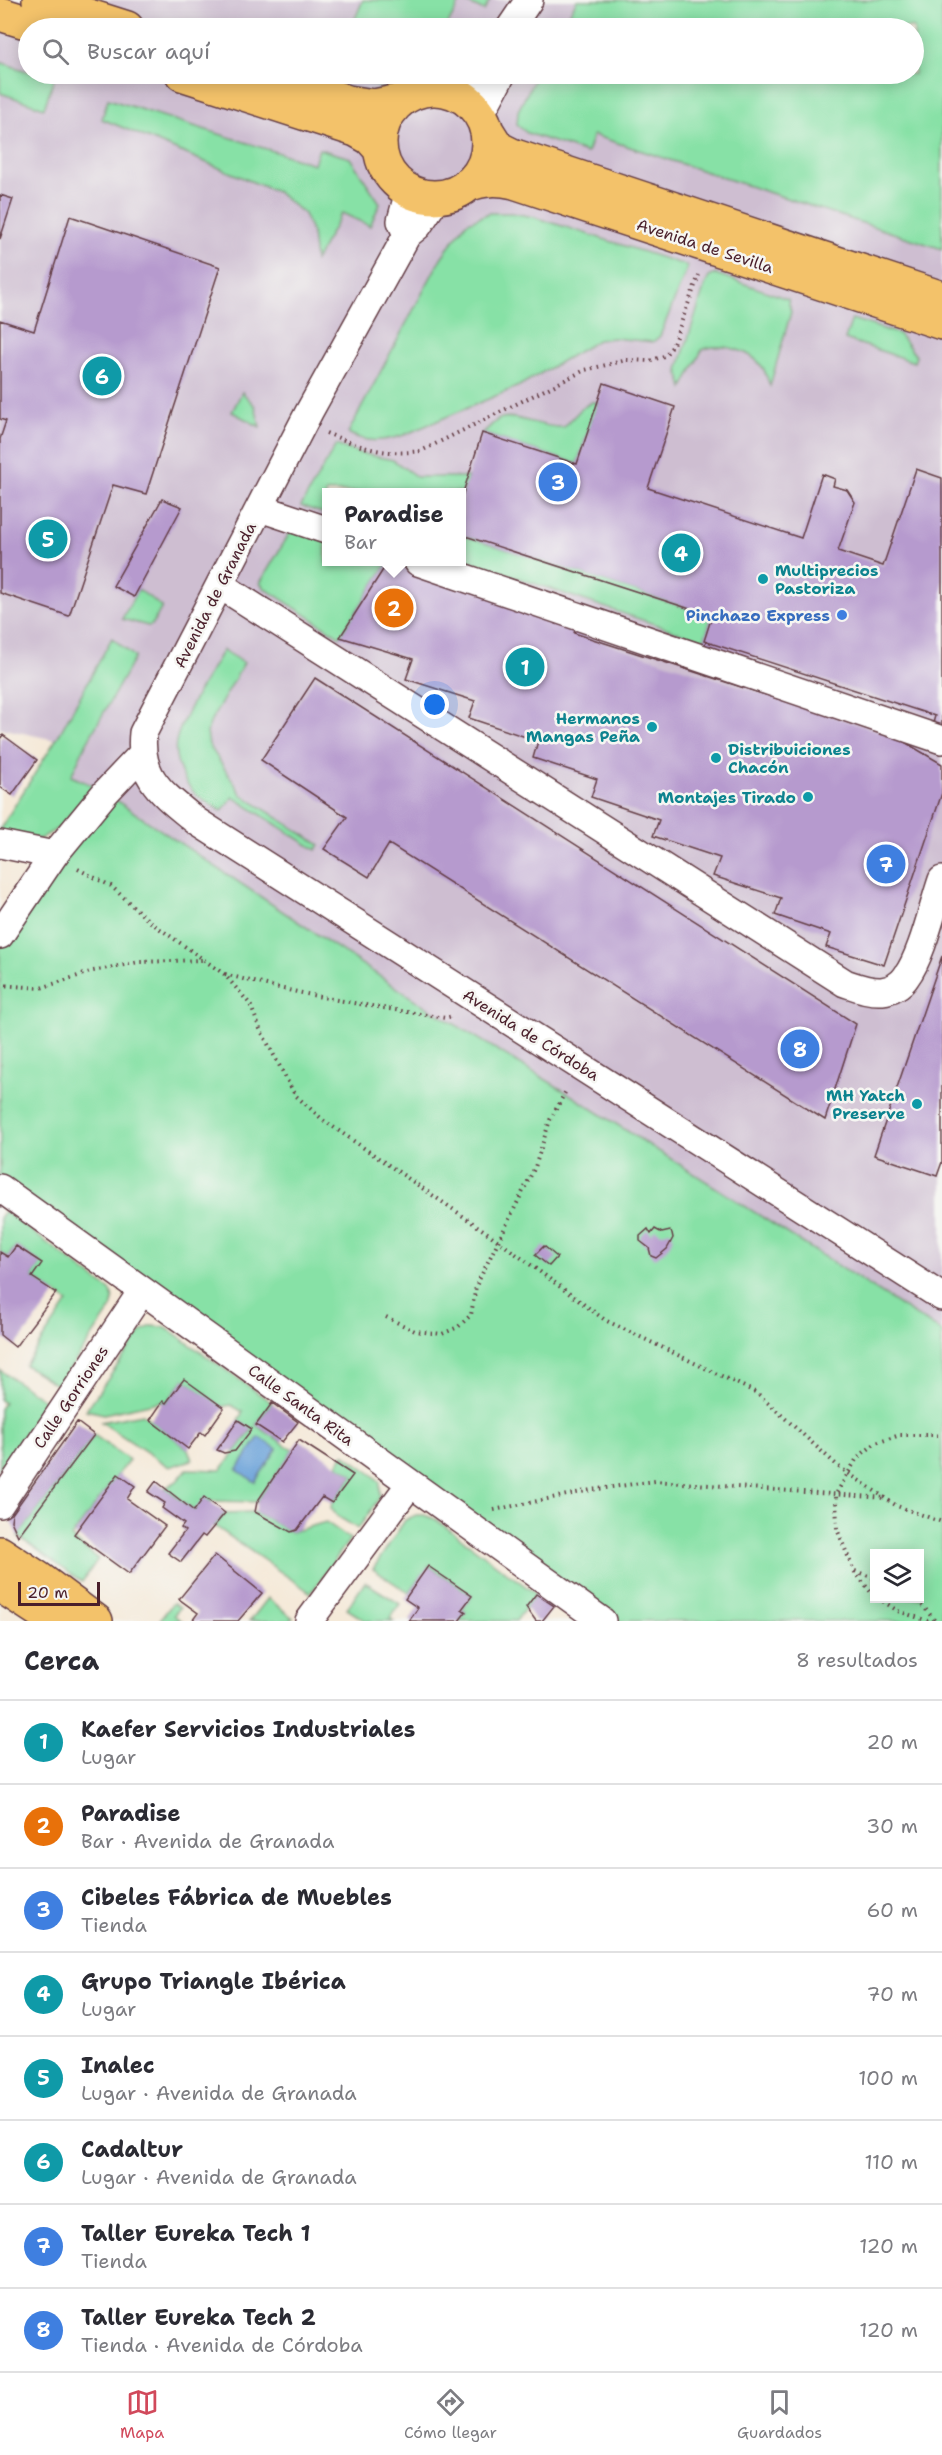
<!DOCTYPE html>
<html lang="es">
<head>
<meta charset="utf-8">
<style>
	body { margin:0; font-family:"Shantell Sans",sans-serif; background:#f7f7f7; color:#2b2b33 }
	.controls { position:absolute; right:18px; bottom:18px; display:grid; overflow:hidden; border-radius:0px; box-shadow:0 3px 15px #0003 }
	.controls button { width:54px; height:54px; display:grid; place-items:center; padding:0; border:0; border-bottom:2px solid #e1e1e2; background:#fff; color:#2b2b33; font:30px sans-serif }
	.scale { position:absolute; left:18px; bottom:15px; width:82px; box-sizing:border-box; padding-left:6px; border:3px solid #4a1f2b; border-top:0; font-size:16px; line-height:21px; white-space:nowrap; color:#4a1f2b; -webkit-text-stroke:4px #f6f6f2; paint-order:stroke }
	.you { position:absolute; left:435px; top:705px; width:21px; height:21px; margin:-15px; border:4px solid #fff; border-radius:50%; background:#1a73e8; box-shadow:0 0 0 9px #1a73e833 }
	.badge { display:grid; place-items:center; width:39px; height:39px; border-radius:50%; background:#d1495b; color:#fff; font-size:20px; font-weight:700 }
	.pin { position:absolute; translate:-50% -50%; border:3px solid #fff; box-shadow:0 2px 6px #0006 }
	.popup { position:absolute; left:322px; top:488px; width:144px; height:78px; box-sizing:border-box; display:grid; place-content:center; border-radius:0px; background:#fff; filter:drop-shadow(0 2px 4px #0005); font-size:20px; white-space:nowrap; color:#7c7c81 }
	.popup b { font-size:22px; color:#2b2b33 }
	.popup::after { content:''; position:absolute; left:50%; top:100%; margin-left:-12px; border:12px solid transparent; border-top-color:#fff }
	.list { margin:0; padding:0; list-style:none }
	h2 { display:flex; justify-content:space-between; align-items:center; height:78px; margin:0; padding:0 24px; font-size:26px }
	h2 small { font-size:20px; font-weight:400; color:#7c7c81 }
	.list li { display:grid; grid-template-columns:39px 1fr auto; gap:18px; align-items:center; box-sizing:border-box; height:84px; padding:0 24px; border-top:2px solid #e1e1e2 }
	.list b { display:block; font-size:22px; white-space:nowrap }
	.list p { margin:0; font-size:20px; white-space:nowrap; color:#7c7c81 }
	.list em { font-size:20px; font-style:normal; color:#7c7c81 }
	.icon { flex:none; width:33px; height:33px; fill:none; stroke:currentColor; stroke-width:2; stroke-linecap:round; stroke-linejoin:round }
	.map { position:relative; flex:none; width:942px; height:1621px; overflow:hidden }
	.search { position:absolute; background:#fff; box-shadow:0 3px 15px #0003; left:18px; right:18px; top:18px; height:66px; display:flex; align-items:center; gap:15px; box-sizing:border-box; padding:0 21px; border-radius:33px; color:#7c7c81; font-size:22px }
	.sheet { height:750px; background:#fff }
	nav { display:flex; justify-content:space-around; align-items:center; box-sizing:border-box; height:84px; border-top:2px solid #e1e1e2; background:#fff; font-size:16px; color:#7c7c81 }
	nav a { display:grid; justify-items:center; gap:3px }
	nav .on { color:#d1495b }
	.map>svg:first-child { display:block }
	.industrial { fill:#cebed1; fill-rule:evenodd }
	.green { fill:#87e1a6; stroke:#688068; stroke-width:1.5; fill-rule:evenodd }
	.water { fill:#6ba2d9; stroke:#5a6082; stroke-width:1.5 }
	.building { fill:#b69ace }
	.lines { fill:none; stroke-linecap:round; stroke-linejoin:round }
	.minor-casing { stroke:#643d45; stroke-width:30 }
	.major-casing { stroke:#643d45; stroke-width:36 }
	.highway-casing { stroke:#643d45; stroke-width:36 }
	.path { stroke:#643d45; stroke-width:4; stroke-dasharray:1.5 4.5; stroke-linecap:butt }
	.minor { stroke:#fff; stroke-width:27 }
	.major { stroke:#f3c26a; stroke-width:33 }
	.highway { stroke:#f3c26a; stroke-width:33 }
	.culture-dot { fill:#0f9aa8; stroke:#f6f6f2; stroke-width:2 }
	.shop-dot { fill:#3f7fe0; stroke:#f6f6f2; stroke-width:2 }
	.labels { text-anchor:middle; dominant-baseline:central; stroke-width:5; stroke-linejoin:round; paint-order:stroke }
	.street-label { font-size:16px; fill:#4a1f2b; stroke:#f6f6f2 }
	.culture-label { font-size:16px; font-weight:bold; fill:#0d838f; stroke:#f6f6f2; text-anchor:end }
	.shop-label { font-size:16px; font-weight:bold; fill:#366cbe; stroke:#f6f6f2; text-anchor:end }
</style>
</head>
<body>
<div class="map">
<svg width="942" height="1621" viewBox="0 0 942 1621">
	<rect width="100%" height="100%" fill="#f6f6f2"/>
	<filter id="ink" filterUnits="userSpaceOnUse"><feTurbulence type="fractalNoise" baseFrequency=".0167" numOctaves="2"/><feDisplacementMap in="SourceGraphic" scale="12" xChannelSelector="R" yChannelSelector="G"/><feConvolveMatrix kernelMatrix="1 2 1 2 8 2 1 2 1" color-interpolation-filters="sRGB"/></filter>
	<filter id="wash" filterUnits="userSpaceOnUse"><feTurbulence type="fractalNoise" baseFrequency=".008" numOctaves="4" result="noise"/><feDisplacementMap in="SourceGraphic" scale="24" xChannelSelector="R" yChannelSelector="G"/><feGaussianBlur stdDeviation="1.35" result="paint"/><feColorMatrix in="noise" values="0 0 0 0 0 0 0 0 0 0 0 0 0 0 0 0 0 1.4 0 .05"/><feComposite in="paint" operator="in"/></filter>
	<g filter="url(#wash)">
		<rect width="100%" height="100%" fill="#f5e9d8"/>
		<path class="industrial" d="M0 0H942V1332L566 1092 420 1003 94 786 71 777 85 746 60 733 55 740 0 728ZM28 28H914V74H28ZM326 492H462V562H326Z"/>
		<path class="green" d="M363 0H461L447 26 451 28H351Z
			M461 0H490L484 11Z
			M577 0H942V249L593 135 587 153 527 133 517 125 518 111 537 74H914V28H562Z
			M0 62 44 77 45 74H56L44 108 0 93Z
			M341 74H414L389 85 378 87Z
			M108 99 314 164 319 149 350 158 380 203 370 226 342 213 315 261 312 233 304 214 277 192 102 119Z
			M489 213H512L534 217 688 266 660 336 653 342 613 338 598 340 519 386 404 435C385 441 366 444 348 433L441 258 466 223Z
			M716 274 788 299 791 312 770 386C768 381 766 373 763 368 752 350 721 342 702 350L683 388 678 370 705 285 709 277Z
			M852 319 899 334 916 356 914 362 845 339Z
			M242 392 255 406 260 427 232 412Z
			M592 402H598L577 464 482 433C489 429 494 420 502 418 515 414 545 429 564 427L582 408Z
			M336 445 359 453 393 460 417 477H468L462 496V492H326V514L301 506Z
			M292 529 326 541V562H388L340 637 264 588 260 583Z
			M462 535 712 616 704 641 462 559Z
			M138 589 162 607 152 625 148 626 122 619Z
			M112 638 135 657 85 746 71 776 94 786 59 828 40 839 7 837 0 829 60 733Z
			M223 650 244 663 211 721 207 732 209 745 242 795 320 845 316 850 233 797 222 811C214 806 205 802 198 796 184 785 173 759 176 742 180 719 210 672 223 650Z
			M105 793 420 1003 566 1092 942 1332V1621H602L0 1188V939ZM874 1554H920V1598H874Z
			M5 1211 111 1291 113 1300 111 1309 58 1386 25 1365 68 1302 32 1277 41 1263 16 1246 8 1257 0 1252V1218Z
			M151 1326 164 1327 171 1331 272 1403 256 1425 293 1450 257 1502 209 1501 194 1511 165 1488 177 1481 187 1469 221 1470 252 1430 238 1420 243 1412 231 1405 221 1407 184 1379 166 1403 163 1401 104 1414 86 1410 141 1332Z
			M0 1370 47 1402 0 1469V1409L4 1403 0 1400Z
			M143 1414 188 1449 192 1460 169 1467 101 1422Z
			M94 1435 129 1460 71 1537 98 1559 82 1582 18 1536Z
			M344 1454 373 1475 380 1482V1497L358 1529 337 1516 331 1508 332 1503 353 1475 337 1465Z
			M255 1512 291 1532 326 1522 350 1539 311 1593 215 1526 225 1513Z
			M416 1515H424L435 1519 536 1594 516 1621H459L466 1612 462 1609 472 1596 429 1566 409 1593 373 1569 405 1520Z
			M365 1582 400 1604 390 1618 394 1621H366L347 1609Z
			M268 1598 293 1618 291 1621H250Z
			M173 1603 180 1608 174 1615 182 1621H159Z"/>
		<path class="water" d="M259 1437 277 1449 255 1482 237 1470Z"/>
		<g id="blocks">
			<path class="building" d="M0 195 13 199 0 239Z
				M70 216 220 267 146 494 113 485 69 616 0 593V439L6 421 0 419V320L34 331Z
				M604 383 675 407 648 488 801 538 822 474 835 479 833 486 847 490 855 502 838 551 883 566 916 469 942 478V725L933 723 935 716 704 641 712 616 462 535V496L482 433 577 464Z
				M162 499 182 507 134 597 113 586Z
				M388 562 577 625 574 633 896 737 942 764V793L884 965 826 947 831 934 775 915 781 898 713 876 720 858 653 836 659 820 591 797 597 779 533 758 538 741 469 718 475 701 406 679 413 659 340 637Z
				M315 678 856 1024 825 1120 389 844 369 877 324 849 347 817 261 760Z
				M3 735 37 760 12 795 0 787V739Z
				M942 956V1162L937 1176 874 1155Z
				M648 1229 651 1234 655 1229 662 1233 670 1231 672 1233 673 1238 667 1249 656 1258 651 1256 649 1248 640 1241V1236Z
				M16 1246 42 1263 32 1277 56 1293 15 1347 0 1335V1252L8 1257Z
				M544 1246 557 1257 549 1266 535 1255Z
				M184 1379 224 1408 205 1435 201 1432 188 1449 150 1420 163 1401 166 1403Z
				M272 1403 298 1422 282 1442 256 1425Z
				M238 1420 252 1429 235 1451 224 1453 217 1450Z
				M77 1422 94 1435 18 1536 11 1521 12 1514Z
				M299 1440 353 1475 332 1503 322 1497 297 1530 291 1532 255 1512 257 1502Z
				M118 1474 135 1486 127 1499 165 1526 129 1574 74 1534Z
				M156 1481 194 1511 204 1497 225 1513 205 1537 202 1535 181 1562 168 1553 185 1531 181 1528 184 1524 162 1508 165 1503 148 1492Z
				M215 1555 262 1593 238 1621H192L198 1613 179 1599Z
				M428 1566 472 1596 462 1609 466 1612 459 1621H409L418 1608 405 1599Z
				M536 1594 554 1606 542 1621H536L526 1607Z"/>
		</g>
	</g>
	<g filter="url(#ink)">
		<use href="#blocks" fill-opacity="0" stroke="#643d45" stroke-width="1.5"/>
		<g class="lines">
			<g class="minor-casing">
				<path id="minor" d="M510 28 529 0
					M462 98 479 74
					M480 115 502 74
					M438 196 418 226 407 235 309 412 143 733C138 779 165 795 196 821L942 1297
					M407 235 401 221 409 191
					M260 508 326 530
					M418 562 942 740
					M220 585 845 983C857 987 869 992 882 991 891 990 901 985 906 977 922 956 933 906 942 880
					M0 844 54 855
					M0 935 54 855 105 793 143 753
					M0 1188 602 1621
					M0 1504 142 1291
					M309 1621 410 1484"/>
			</g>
			<g class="major-casing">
				<path id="major" d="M39 0 127 28
					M0 14 45 28
					M182 74 356 130 370 138 380 149
					M263 74 348 102 374 106 400 101
					M380 143a54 54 0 1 1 108 0a54 54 0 1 1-108 0Z
					M486 129 498 148 512 155 942 298
					M467 185C484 179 496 178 514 182L942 323"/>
			</g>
			<g class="highway-casing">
				<path id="highway" d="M0 1553 38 1578 96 1621
					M0 1585 55 1621"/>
			</g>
			<path class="path" d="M326 433C362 447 381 456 421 451L585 370 627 360 650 361 664 356 672 347 699 275
				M78 869 111 886 149 921 224 974 250 1004 260 1029 295 1095 323 1120 489 1234 605 1320 757 1393 839 1467 897 1506 942 1522
				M225 974C297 995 371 1006 445 1018L453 1016
				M0 985 41 988 93 971 139 962 202 960
				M386 1317 415 1331 442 1334 458 1327 471 1315 476 1286 535 1167 550 1120 567 1089
				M494 1510 591 1490 655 1481 885 1498
				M855 1571 874 1578
				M874 1596 854 1571 837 1529 836 1494 857 1458 876 1443 900 1435H942
				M878 1598 898 1611 928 1621
				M912 1598 923 1606 935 1621"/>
			<use href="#minor" class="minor"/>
			<use href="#major" class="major"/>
			<use href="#highway" class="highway"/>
		</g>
	</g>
	<g class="culture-dot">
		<circle cx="763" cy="579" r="6"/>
		<circle cx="652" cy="727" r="6"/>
		<circle cx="716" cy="758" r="6"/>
		<circle cx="808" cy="797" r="6"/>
		<circle cx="917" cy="1104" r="6"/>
	</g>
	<circle class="shop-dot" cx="842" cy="615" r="6"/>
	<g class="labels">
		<g class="street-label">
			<text transform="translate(705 246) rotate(18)">Avenida de Sevilla</text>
			<text transform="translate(215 595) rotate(-63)">Avenida de Granada</text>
			<text transform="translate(531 1035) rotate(32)">Avenida de Córdoba</text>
			<text transform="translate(71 1397) rotate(-56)">Calle Gorriones</text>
			<text transform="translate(301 1405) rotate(36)">Calle Santa Rita</text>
		</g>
		<g class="culture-label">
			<text x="775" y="570" text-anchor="start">Multiprecios<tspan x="775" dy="18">Pastoriza</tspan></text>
			<text x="640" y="718">Hermanos<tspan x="640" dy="18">Mangas Peña</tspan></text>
			<text x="728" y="749" text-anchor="start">Distribuiciones<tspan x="728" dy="18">Chacón</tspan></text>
			<text x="796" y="797">Montajes Tirado</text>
			<text x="905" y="1095">MH Yatch<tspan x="905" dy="18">Preserve</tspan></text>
		</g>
		<g class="shop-label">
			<text x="830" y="615">Pinchazo Express</text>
		</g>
	</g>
</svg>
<div class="controls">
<button><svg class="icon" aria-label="layers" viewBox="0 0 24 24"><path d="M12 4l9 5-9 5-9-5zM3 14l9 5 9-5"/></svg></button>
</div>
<div class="scale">20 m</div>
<div class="you"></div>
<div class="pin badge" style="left:525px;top:667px;background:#0f9aa8">1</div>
<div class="pin badge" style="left:394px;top:608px;background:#e8710a">2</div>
<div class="popup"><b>Paradise</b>Bar</div>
<div class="pin badge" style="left:558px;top:482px;background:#3f7fe0">3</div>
<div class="pin badge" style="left:681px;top:553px;background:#0f9aa8">4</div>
<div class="pin badge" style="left:48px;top:539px;background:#0f9aa8">5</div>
<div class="pin badge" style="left:102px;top:376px;background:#0f9aa8">6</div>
<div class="pin badge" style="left:886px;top:864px;background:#3f7fe0">7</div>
<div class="pin badge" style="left:800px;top:1049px;background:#3f7fe0">8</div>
<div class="search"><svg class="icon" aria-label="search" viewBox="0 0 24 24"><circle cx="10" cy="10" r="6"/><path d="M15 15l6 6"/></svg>Buscar aquí</div>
</div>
<section class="sheet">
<h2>Cerca<small>8 resultados</small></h2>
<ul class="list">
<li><span class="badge" style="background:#0f9aa8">1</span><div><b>Kaefer Servicios Industriales</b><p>Lugar</p></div><em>20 m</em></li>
<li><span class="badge" style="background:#e8710a">2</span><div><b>Paradise</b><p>Bar · Avenida de Granada</p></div><em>30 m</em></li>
<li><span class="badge" style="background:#3f7fe0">3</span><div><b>Cibeles Fábrica de Muebles</b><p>Tienda</p></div><em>60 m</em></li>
<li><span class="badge" style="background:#0f9aa8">4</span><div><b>Grupo Triangle Ibérica</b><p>Lugar</p></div><em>70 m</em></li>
<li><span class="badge" style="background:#0f9aa8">5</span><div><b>Inalec</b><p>Lugar · Avenida de Granada</p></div><em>100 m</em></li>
<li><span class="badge" style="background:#0f9aa8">6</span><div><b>Cadaltur</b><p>Lugar · Avenida de Granada</p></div><em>110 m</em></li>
<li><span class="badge" style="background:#3f7fe0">7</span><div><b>Taller Eureka Tech 1</b><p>Tienda</p></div><em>120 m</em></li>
<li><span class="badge" style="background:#3f7fe0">8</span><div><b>Taller Eureka Tech 2</b><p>Tienda · Avenida de Córdoba</p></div><em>120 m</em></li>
</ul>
</section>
<nav>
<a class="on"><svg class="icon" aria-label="map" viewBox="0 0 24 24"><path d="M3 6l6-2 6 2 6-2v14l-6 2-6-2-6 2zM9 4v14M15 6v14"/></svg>Mapa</a>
<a><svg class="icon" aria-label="directions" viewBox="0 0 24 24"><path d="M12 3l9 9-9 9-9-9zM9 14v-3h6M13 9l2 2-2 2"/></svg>Cómo llegar</a>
<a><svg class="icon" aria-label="saved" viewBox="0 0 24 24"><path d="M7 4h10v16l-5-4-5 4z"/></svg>Guardados</a>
</nav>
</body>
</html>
